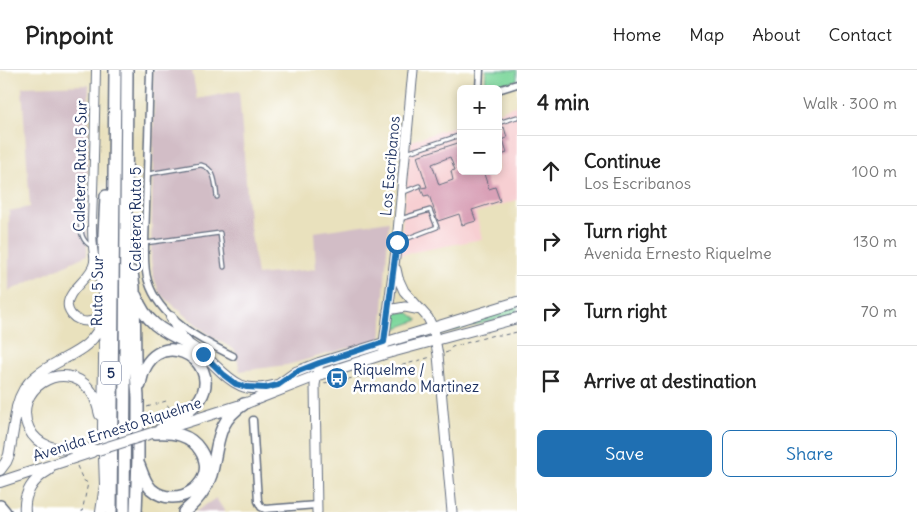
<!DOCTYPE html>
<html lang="en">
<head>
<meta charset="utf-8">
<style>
	body { margin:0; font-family:Delius,sans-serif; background:#f2f2f2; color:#222 }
	.controls { position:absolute; right:15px; top:15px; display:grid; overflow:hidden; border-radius:8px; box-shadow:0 2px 8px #0003 }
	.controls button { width:45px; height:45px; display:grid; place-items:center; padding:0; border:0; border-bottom:1px solid #e0e0e0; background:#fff; color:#222; font:25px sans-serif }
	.stop { position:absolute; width:15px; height:15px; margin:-11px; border:4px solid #1f6fb2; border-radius:50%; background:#fff }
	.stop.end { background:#1f6fb2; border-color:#fff; box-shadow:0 1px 5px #0008 }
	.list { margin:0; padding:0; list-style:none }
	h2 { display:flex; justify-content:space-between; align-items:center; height:65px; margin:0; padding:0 20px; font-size:21px }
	h2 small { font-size:16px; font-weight:400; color:#767676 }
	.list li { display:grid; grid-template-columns:32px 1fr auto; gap:15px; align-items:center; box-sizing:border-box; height:70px; padding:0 20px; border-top:1px solid #e0e0e0 }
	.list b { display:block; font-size:19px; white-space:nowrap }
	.list p { margin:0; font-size:16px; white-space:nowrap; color:#767676 }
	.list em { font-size:16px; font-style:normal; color:#767676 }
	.actions { display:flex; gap:10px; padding:15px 20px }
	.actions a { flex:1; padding:11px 0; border:1px solid #1f6fb2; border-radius:8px; text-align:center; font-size:18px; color:#1f6fb2 }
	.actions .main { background:#1f6fb2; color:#fff }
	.icon { flex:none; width:28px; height:28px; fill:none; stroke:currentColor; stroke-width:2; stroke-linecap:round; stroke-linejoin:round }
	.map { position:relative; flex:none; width:517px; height:442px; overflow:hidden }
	header { display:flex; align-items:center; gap:30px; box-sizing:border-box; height:70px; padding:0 25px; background:#fff; border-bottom:1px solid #e0e0e0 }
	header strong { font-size:24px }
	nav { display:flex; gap:28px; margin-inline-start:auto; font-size:18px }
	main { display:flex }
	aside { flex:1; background:#fff }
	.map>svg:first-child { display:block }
	.built { fill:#f7cfd2 }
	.industrial { fill:#d2bdc6 }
	.green { fill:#7ed79c; stroke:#4c837d }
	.building { fill:#d9a1b7; fill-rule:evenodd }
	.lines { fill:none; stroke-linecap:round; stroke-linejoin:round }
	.service-casing { stroke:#636d7f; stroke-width:5.5 }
	.minor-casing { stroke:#636d7f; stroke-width:9 }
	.tertiary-casing { stroke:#636d7f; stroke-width:10 }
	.secondary-casing { stroke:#636d7f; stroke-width:11 }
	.primary-casing { stroke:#636d7f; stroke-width:12 }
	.motorway-casing { stroke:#636d7f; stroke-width:14 }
	.path { stroke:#636d7f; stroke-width:1; stroke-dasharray:4 4; stroke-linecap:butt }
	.service { stroke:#fff; stroke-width:3 }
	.minor { stroke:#fff; stroke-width:6 }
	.tertiary { stroke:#fff; stroke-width:8 }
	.secondary { stroke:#fff; stroke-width:9 }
	.primary { stroke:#fff; stroke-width:10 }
	.motorway { stroke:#fff; stroke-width:11 }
	.primary-bridge-casing { stroke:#636d7f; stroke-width:12; stroke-linecap:butt }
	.primary-bridge { stroke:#fff; stroke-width:10 }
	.route { stroke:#1f6fb2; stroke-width:6 }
	.labels { text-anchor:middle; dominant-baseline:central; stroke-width:5; stroke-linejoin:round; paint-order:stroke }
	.shield { fill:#fff; stroke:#5f6d8e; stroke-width:1 }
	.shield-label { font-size:14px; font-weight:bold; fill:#1b2f5e }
	.street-label { font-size:15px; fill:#1b2f5e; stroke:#fff }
	.poi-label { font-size:15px; fill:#1b2f5e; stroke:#fff; text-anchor:start }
</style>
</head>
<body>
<header>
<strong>Pinpoint</strong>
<nav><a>Home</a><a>Map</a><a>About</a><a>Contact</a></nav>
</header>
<main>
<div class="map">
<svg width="517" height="442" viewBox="0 0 517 442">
	<rect width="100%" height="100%" fill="#fff"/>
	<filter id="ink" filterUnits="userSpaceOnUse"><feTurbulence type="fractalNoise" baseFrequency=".02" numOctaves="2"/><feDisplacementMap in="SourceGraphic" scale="10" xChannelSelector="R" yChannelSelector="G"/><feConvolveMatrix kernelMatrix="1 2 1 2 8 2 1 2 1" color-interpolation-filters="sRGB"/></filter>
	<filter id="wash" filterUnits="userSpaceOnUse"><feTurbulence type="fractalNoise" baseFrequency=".0096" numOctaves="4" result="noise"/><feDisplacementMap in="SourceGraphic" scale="20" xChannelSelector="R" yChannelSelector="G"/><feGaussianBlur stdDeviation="1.12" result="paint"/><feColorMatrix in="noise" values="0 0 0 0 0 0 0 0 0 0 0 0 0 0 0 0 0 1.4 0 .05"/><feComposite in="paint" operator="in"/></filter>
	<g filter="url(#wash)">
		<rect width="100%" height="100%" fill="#e9e1bd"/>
		<path class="built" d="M517 35V130L476 143 482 169 399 185 411 71 461 54V101H498V42Z"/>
		<path class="industrial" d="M153 0H192L197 29 239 21 249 150 257 205 316 199 314 162 389 151 381 269 287 295 240 301 235 280 209 265 160 224 153 205 151 190 154 38Z
			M89 15 87 185 9 221V141L30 137 22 17Z
			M216 428 225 442H195Z"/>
		<path class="green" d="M486 0H517V10L490 19H485Z
			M517 236V244L438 265 437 261Z
			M406 242 409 243 418 250 394 259 395 243Z"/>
		<g id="blocks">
			<path class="building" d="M504 57 507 68 503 69 507 83 498 86V58L500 59Z
				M461 72V85L457 86 461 97V101H483L489 119 495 117 500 131 472 140 476 151 462 155 459 144 438 151 429 125 424 126 421 118 427 117 417 86ZM450 87 455 100 451 101 453 110 439 115 432 94Z"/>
		</g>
	</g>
	<g filter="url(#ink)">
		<use href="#blocks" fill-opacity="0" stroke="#636d7f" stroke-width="1"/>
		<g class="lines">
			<g class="service-casing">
				<path id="service" d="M498 53 517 47
					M406 83 461 65
					M148 104 201 95C216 99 215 114 217 127
					M404 122 419 116
					M80 151C81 162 81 170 91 176
					M398 172 437 157 430 140 400 149
					M145 173 220 163 224 197"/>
			</g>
			<g class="minor-casing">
				<path id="minor" d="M150 0 145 173C145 186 144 199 148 211 159 248 200 270 233 286
					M479 19 480 0
					M498 20 517 14
					M253 350 258 431 261 437 265 439 317 435"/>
			</g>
			<g class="tertiary-casing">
				<path id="tertiary" d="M96 0C95 50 94 100 92 150 92 159 92 168 93 177 93 181 95 187 94 192 92 208 65 221 68 237 70 249 85 255 95 249 99 248 101 244 103 241"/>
			</g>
			<g class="secondary-casing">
				<path id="secondary" d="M396 199 398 208 404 221 428 248 433 258 438 285 452 442
					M388 240 405 237 421 240
					M384 284V273L397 172 413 0
					M317 442 315 315 319 293"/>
			</g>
			<g class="primary-casing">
				<path id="primary" d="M95 192 105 222 103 357 105 415 101 442
					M171 247C176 255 179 264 185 271 189 276 200 281 206 287 230 309 240 326 277 315
					M271 318 278 315 296 302 319 293 517 232
					M165 359 244 334 316 306 384 284 517 248
					M98 380C90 380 82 378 75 378 65 378 57 380 48 376 40 373 33 367 29 359 10 320 64 286 90 320 96 327 98 336 100 345
					M0 400 6 392 9 385 17 337C20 325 25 315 35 307 58 286 94 284 103 248
					M0 412 92 382
					M25 442C23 424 33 409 49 400"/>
			</g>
			<g class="motorway-casing">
				<path id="motorway" d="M132 202 134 217 135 291 138 327V388L136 442
					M105 222 104 165 106 126
					M136 226C145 252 162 261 186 272
					M140 315C150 250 225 288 200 329 193 339 171 353 160 360
					M139 395C142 403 145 413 151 419 177 442 221 412 200 380 190 364 173 362 155 363
					M0 436 5 442
					M111 442 115 0
					M124 442 127 0
					M184 442C196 432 206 420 211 405 219 376 215 352 244 334"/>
			</g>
			<path class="path" d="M445 283 448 282 452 277 494 265H504L517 262
				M324 313 365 306 431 287
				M147 337 166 331 171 343
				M77 396 83 410 88 413 82 442"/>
			<use href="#service" class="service"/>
			<use href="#minor" class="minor"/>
			<use href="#tertiary" class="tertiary"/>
			<use href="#secondary" class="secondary"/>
			<use href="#primary" class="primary"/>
			<use href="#motorway" class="motorway"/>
			<g class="primary-bridge-casing">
				<path id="primary-bridge" d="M98 380 152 363"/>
			</g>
			<use href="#primary-bridge" class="primary-bridge"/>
		</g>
	</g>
	<g class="lines" filter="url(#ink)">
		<path class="route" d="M203 284 224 305 236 314 246 317 265 318 278 315 296 302 319 293 384 272 397 172"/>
	</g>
	<defs>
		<g id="bus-disc" transform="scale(1.125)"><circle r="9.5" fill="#1f6fb2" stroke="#fff"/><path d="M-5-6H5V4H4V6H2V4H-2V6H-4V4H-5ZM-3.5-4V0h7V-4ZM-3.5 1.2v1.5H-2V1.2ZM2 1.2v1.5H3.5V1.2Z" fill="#fff"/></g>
	</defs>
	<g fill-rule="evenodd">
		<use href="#bus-disc" x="337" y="308"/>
	</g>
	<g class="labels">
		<rect class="shield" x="101" y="291.5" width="20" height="23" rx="4"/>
		<g class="shield-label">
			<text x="111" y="303">5</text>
		</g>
		<g class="street-label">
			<text transform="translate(80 96) rotate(-89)">Caletera Ruta 5 Sur</text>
			<text transform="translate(390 96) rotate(-85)">Los Escribanos</text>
			<text transform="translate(135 149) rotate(-90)">Caletera Ruta 5</text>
			<text transform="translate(97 221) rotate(-89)">Ruta 5 Sur</text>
			<text transform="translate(117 359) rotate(-18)">Avenida Ernesto Riquelme</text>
		</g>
		<g class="poi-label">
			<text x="353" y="299">Riquelme /<tspan x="353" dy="17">Armando Martinez</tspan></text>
		</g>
	</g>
</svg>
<div class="controls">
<button>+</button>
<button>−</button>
</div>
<div class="stop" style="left:397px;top:172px"></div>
<div class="stop end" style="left:203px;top:284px"></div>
</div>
<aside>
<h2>4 min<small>Walk · 300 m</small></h2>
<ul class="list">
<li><svg class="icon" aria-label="ahead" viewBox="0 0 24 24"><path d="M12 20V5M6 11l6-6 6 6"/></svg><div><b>Continue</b><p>Los Escribanos</p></div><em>100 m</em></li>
<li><svg class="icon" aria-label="right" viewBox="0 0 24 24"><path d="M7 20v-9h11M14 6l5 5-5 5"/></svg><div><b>Turn right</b><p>Avenida Ernesto Riquelme</p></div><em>130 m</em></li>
<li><svg class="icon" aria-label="right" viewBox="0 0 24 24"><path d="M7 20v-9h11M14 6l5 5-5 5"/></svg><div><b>Turn right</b></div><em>70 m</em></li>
<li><svg class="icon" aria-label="arrive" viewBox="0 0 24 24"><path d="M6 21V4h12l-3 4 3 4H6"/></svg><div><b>Arrive at destination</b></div></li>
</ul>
<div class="actions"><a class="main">Save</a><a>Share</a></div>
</aside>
</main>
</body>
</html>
